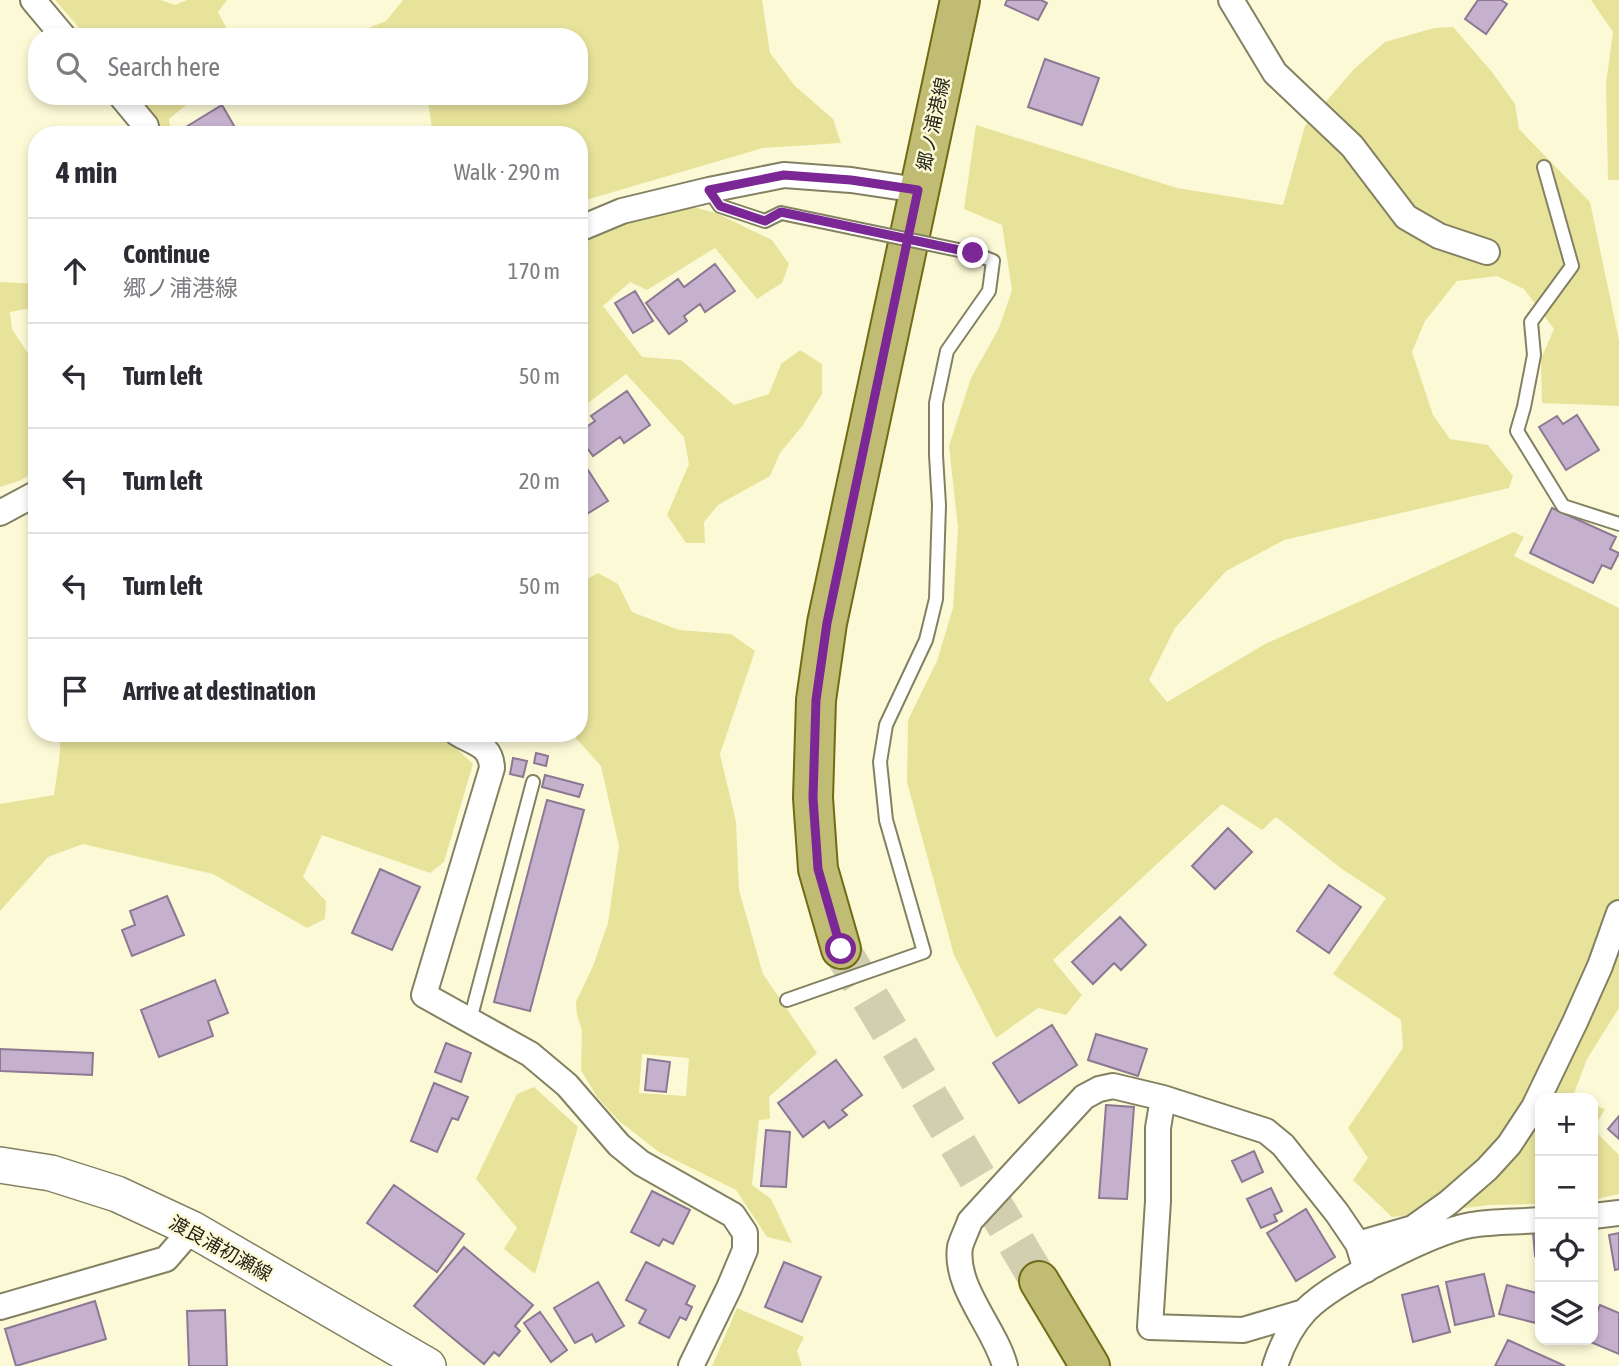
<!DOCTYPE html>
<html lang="en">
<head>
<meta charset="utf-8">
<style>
	body { margin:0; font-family:"Asap Condensed","Noto Sans JP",sans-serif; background:#f2f2f3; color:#2b2b33 }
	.controls { position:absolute; right:21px; bottom:21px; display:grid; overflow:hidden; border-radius:14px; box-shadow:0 4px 10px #0003 }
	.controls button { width:63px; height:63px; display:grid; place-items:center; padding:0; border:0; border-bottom:2px solid #e1e1e2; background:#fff; color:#2b2b33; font:35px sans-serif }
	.stop { position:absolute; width:21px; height:21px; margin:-16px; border:5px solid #7c2796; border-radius:50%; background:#fff }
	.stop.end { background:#7c2796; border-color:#fff; box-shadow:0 2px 7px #0008 }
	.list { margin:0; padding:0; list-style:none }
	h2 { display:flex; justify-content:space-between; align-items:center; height:91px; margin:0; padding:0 28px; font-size:30px }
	h2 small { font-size:23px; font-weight:400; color:#7c7c81 }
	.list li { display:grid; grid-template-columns:46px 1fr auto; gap:21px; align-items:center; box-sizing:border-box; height:105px; padding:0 28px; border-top:2px solid #e1e1e2 }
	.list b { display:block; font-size:26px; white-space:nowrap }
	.list p { margin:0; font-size:23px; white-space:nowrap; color:#7c7c81 }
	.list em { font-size:23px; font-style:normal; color:#7c7c81 }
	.icon { flex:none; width:38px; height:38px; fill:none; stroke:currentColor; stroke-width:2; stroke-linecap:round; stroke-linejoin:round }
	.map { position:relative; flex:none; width:1619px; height:1366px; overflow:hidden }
	.search { position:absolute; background:#fff; box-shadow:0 4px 10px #0003; left:28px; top:28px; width:560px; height:77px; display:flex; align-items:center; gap:18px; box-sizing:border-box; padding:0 24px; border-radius:28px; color:#7c7c81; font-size:26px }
	.panel { position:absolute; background:#fff; box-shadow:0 4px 10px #0003; left:28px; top:126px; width:560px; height:616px; border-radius:28px }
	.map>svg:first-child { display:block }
	.green { fill:#e8e39b; fill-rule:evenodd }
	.building { fill:#c5b0cd; stroke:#8c7893; stroke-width:2 }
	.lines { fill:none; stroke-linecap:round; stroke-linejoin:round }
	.primary-tunnel { stroke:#d1cfb0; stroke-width:38; stroke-dasharray:38 19; stroke-linecap:butt }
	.lane-casing { stroke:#838161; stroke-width:16 }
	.street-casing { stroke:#838161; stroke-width:28 }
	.secondary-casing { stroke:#838161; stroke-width:38 }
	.primary-casing { stroke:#706b16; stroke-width:42 }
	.lane { stroke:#fff; stroke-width:12 }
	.street { stroke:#fff; stroke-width:24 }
	.secondary { stroke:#fff; stroke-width:35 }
	.primary { stroke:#c1bc73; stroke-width:38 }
	.lane-bridge-casing { stroke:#838161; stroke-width:16; stroke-linecap:butt }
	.lane-bridge { stroke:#fff; stroke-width:12 }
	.route { stroke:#7c2796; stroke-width:9 }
	.labels { text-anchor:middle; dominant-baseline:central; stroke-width:5; stroke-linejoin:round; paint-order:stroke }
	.street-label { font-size:19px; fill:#262518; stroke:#fcfad6 }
</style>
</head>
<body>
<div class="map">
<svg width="1619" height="1366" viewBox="0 0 1619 1366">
	<rect width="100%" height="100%" fill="#fcfad6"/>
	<path class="green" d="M55 0H161L175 5 187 0H227L218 12 228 31 244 37H87Z
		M403 0H762L770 53 795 86 833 119 841 143 763 148 579 202V135H433L428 102 421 96H579V37H346L386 21Z
		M1591 0H1619V180H1608L1606 84 1613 32Z
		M1453 27 1492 72 1515 104 1519 129 1590 202 1619 340V406L1542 403 1541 359 1554 329 1524 289 1497 276 1457 281 1425 321 1412 352 1433 415 1450 439 1488 445 1513 476 1509 488 1284 540 1226 571 1175 628 1149 680 1167 702 1265 644 1514 532 1524 537 1514 556 1619 608V1008L1587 1059 1573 1096 1577 1098H1540V1204L1489 1205 1392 1217 1353 1180 1368 1158 1348 1128 1403 1048 1401 1020 1333 974 1386 898 1342 869 1276 817 1262 830 1222 804 1053 960 1082 995 1066 1015 1038 1008 996 1038 954 955 907 782 908 720 937 661 953 608 958 528 949 446 971 378 999 328 1012 290 1002 225 964 209 976 125 1177 188 1283 205 1305 126 1354 69 1385 42 1434 28Z
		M139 96H197L169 119 171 135H132L150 112Z
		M689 206 716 213 772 240 789 264 782 283 757 299 715 248 647 290 630 282 603 306 642 357 681 360 734 405 769 394 781 364 800 350 822 364V394L803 425 780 453 770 476 718 505 704 522 705 543H686L667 515 689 464 684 437 626 374 579 410V340L582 330 579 323V239L606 225 647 218Z
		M0 282 37 284V307L10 312 12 329 37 367V471L19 481 0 487Z
		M598 573 618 584 632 612 679 630 731 634 755 651 720 754 736 822 739 890 763 974 817 1053 769 1097 770 1119 759 1120 752 1185 771 1199 792 1243 767 1237 736 1190 659 1152 619 1121 597 1097 581 1070 582 1031 577 1015 576 1002 593 966 608 923 619 846 601 766 571 733H579V601L584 581ZM642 1054 689 1058 686 1096 639 1093Z
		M61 733H440L473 764 444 862 430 873 322 835 303 877 326 901 325 919 307 928 213 874 83 844 48 857 0 911V804L54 795 59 761Z
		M534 1087 578 1127 535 1274 504 1249 517 1228 476 1179 517 1094Z
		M1593 1105 1605 1109 1593 1129 1619 1155V1194L1593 1200Z
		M737 1308 804 1337 797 1351 802 1366H712Z"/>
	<path class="building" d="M1007 0H1041L1047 3 1038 20 1005 5Z
		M1478 0H1501L1507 4 1486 34 1465 19Z
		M1045 59 1099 78 1082 125 1028 107Z
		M222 105 237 131 230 135H184L181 130Z
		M715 264 735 291 705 312 700 304 684 316 687 321 669 334 646 303 678 279 684 287Z
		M635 291 653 321 633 333 615 303Z
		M627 391 650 425 624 443 620 437 593 456 579 437V432L595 421 591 416Z
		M1577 415 1599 450 1566 470 1539 427 1557 416 1563 424Z
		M579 456 608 501 582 517 579 513Z
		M1552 508 1616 537 1610 549 1619 553 1611 569 1602 565 1593 583 1530 553Z
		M536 753 548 756 546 766 534 763Z
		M513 758 527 761 523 777 510 774Z
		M545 775 583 785 579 797 542 787Z
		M547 800 584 810 530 1011 494 1002Z
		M1228 828 1252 852 1215 889 1192 866Z
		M380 869 420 887 392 950 352 933Z
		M1329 885 1361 907 1329 953 1297 931Z
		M167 896 184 935 132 956 122 930 135 925 130 911Z
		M1120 917 1146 945 1121 970 1114 963 1093 984 1072 962Z
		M215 980 228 1013 208 1021 213 1036 159 1057 141 1010Z
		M1052 1025 1077 1065 1019 1103 993 1063Z
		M1096 1034 1147 1049 1138 1076 1088 1060Z
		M446 1043 471 1053 461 1082 435 1072Z
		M0 1049 93 1053 92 1075 0 1071Z
		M648 1059 670 1062 666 1092 645 1090Z
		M836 1060 862 1095 842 1110 847 1115 829 1128 824 1121 803 1137 778 1103Z
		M434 1083 468 1097 458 1120 452 1118 437 1152 411 1141Z
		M1106 1105 1134 1107 1127 1199 1099 1198Z
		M1619 1116V1139L1608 1129Z
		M766 1130 790 1132 786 1187 761 1186Z
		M1254 1151 1263 1172 1242 1182 1232 1161Z
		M394 1185 464 1234 437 1272 367 1223Z
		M1271 1188 1282 1211 1274 1215 1277 1221 1261 1228 1247 1199Z
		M652 1191 690 1210 673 1244 663 1239 659 1246 631 1232Z
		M1306 1209 1335 1257 1296 1281 1267 1233Z
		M1533 1231H1540V1255L1535 1256Z
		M1619 1233V1269L1615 1270 1609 1235Z
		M464 1247 533 1305 515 1326 520 1331 499 1356 494 1352 484 1364 414 1306Z
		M646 1262 695 1286 686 1304 692 1307 686 1320 680 1317 669 1338 639 1323 646 1310 626 1300Z
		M784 1262 821 1277 802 1322 765 1307Z
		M1484 1274 1494 1316 1455 1325 1446 1282Z
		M598 1282 624 1326 596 1342 592 1334 575 1343 554 1308Z
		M1507 1285 1540 1294V1324L1499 1314Z
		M1438 1286 1450 1332 1413 1342 1402 1295Z
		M95 1301 106 1339 16 1366 5 1329Z
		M1600 1305 1619 1313V1354L1586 1340H1593V1323Z
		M225 1310 227 1366H189L187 1311Z
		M540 1312 567 1350 551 1362 524 1323Z
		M1508 1340 1565 1366H1495Z"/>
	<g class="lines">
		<path class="primary-tunnel" d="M841 949 1039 1281"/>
		<g class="lane-casing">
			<path id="lane" d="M1544 167 1572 266 1531 322 1534 355 1524 407 1517 431 1563 506 1619 524
				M709 190 720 206 765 221 781 213 853 228
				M787 1000 924 952 886 820 880 762 886 725 926 640 936 599 939 505 936 455V403L947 351 989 291 993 261 973 253
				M470 1020 533 782"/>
		</g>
		<g class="street-casing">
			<path id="street" d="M33 0 64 37
				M1231 0 1275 73 1352 146 1406 217 1439 236 1487 252
				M121 96 146 126 147 135
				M579 229 622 211 709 190 784 175 851 180 918 190
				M0 513 37 493
				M457 733C475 744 491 745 492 768L424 995 530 1054 567 1085 619 1145 641 1163 733 1215 745 1233V1250L729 1288 691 1366
				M1163 1098 1158 1128V1201L1150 1327 1243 1330 1304 1312
				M1593 1216 1619 1213
				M1358 1244 1413 1228 1448 1203 1487 1169 1509 1145 1534 1107 1575 1022 1600 966 1619 913
				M0 1307 166 1259 192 1229
				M1005 1366C995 1328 954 1287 960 1247 962 1239 967 1230 970 1221L1084 1097 1099 1089 1113 1086 1163 1098 1266 1131 1283 1145 1337 1213 1358 1244 1366 1270
				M1275 1366C1281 1347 1292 1325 1306 1310 1334 1282 1432 1232 1471 1225 1493 1221 1518 1222 1540 1220"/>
		</g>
		<g class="secondary-casing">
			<path id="secondary" d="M0 1165 51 1173 117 1194 192 1229 428 1366"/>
		</g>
		<g class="primary-casing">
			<path id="primary" d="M841 949 818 869 813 798 816 700 827 623 960 0
				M1039 1281 1090 1366"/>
		</g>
		<use href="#lane" class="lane"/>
		<use href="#street" class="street"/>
		<use href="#secondary" class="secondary"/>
		<use href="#primary" class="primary"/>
		<g class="lane-bridge-casing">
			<path id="lane-bridge" d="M853 228 973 253"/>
		</g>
		<use href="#lane-bridge" class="lane-bridge"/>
	</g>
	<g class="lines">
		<path class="route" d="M841 949 818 869 813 798 816 700 827 623 918 190 851 180 784 175 709 190 720 206 765 221 781 212 973 253"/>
	</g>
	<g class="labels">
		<g class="street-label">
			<text transform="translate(933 124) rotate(-78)">郷ノ浦港線</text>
			<text transform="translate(221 1248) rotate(29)">渡良浦初瀬線</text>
		</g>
	</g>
</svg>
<div class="controls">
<button>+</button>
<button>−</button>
<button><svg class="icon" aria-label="locate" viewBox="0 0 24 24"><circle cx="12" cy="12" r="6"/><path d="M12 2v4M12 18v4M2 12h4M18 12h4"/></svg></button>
<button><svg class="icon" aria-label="layers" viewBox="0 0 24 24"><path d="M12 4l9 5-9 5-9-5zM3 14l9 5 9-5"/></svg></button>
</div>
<div class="stop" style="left:841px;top:949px"></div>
<div class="stop end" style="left:973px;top:253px"></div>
<div class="search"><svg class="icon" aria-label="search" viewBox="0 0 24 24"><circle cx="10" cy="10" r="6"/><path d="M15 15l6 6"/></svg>Search here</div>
<section class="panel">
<h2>4 min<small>Walk · 290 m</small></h2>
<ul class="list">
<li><svg class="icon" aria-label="ahead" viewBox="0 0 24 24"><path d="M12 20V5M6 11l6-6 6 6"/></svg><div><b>Continue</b><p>郷ノ浦港線</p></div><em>170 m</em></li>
<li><svg class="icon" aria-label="left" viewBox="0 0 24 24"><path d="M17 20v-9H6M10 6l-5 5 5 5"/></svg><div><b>Turn left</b></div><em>50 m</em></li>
<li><svg class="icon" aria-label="left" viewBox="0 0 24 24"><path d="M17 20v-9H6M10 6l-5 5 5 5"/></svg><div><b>Turn left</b></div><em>20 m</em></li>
<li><svg class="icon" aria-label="left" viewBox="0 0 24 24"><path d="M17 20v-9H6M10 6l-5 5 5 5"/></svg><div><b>Turn left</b></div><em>50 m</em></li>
<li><svg class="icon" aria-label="arrive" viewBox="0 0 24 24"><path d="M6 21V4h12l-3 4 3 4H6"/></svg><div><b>Arrive at destination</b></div></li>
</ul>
</section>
</div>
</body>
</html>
